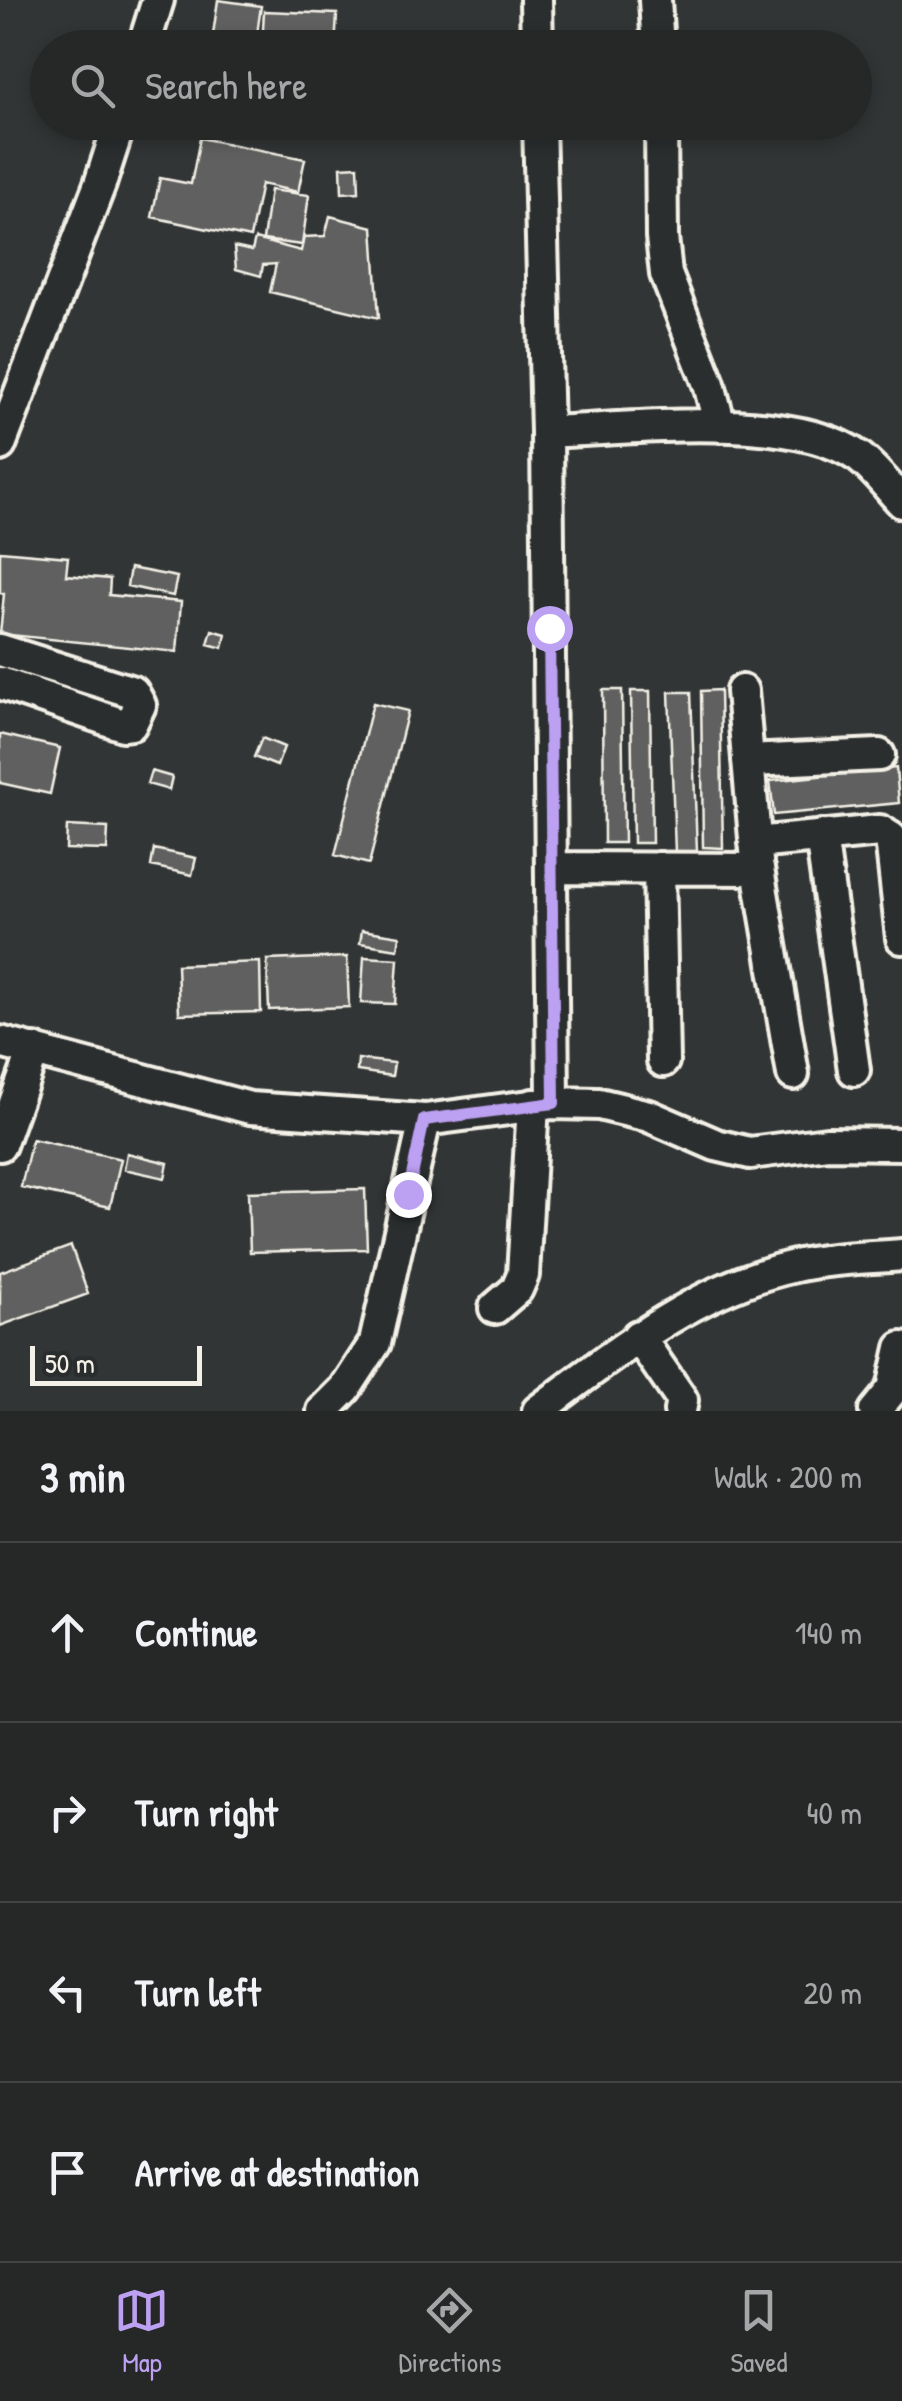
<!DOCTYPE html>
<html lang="en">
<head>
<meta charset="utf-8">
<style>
	body { margin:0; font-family:"Patrick Hand",sans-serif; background:#2e3030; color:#f1f3f6 }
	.scale { position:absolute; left:30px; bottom:25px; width:172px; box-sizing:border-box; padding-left:10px; border:5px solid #f4f1e8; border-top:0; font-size:28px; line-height:35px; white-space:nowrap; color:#f4f1e8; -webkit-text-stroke:8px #2a2d2e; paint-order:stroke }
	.stop { position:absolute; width:30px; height:30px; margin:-22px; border:8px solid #bca0f2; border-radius:50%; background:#fff }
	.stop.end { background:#bca0f2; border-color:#fff; box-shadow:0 2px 10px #0008 }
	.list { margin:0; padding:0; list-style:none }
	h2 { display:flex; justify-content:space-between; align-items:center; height:130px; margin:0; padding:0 40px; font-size:42px }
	h2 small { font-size:32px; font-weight:400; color:#a4a6a8 }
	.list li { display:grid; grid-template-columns:65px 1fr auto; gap:30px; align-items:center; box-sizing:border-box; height:180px; padding:0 40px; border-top:2px solid #424445 }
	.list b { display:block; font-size:38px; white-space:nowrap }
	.list em { font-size:32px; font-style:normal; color:#a4a6a8 }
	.icon { flex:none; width:55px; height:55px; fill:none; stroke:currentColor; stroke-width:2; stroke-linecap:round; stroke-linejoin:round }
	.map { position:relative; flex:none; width:902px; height:1411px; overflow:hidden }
	.search { position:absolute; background:#262828; box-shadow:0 5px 15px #0003; left:30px; right:30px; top:30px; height:110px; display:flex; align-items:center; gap:25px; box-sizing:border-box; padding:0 35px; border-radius:55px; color:#a4a6a8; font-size:38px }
	.sheet { height:850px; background:#262828 }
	nav { display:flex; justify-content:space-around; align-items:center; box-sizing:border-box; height:140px; border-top:2px solid #424445; background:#262828; font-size:28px; color:#a4a6a8 }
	nav a { display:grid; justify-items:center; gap:5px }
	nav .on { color:#bca0f2 }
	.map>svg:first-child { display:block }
	.building { fill:#5f605f; stroke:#f4f1e8; stroke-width:2.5 }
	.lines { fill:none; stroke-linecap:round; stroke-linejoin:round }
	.minor-casing { stroke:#f4f1e8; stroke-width:38 }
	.minor { stroke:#2a2d2e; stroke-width:30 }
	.route { stroke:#bca0f2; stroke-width:12 }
</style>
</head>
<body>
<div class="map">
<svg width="902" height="1411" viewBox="0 0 902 1411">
	<rect width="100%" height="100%" fill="#323535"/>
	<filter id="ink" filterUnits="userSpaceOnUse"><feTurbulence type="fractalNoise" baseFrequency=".01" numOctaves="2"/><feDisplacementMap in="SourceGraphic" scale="20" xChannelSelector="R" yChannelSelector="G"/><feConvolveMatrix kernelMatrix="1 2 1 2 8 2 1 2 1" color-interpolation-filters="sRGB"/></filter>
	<g filter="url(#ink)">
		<path class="building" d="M218 0 261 6 255 48H211Z
			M264 11 337 14 335 48H262Z
			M200 138 305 159 298 192 261 184 250 238 152 217 160 178 191 184Z
			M358 166 359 192 342 193 341 167Z
			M270 190 309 195 302 245 263 240Z
			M330 216 373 227 379 318 270 292 276 264 263 265 261 276 236 269 234 247 252 251 255 239 301 251 304 237 325 236Z
			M0 551 68 557 66 575 110 579 109 595 181 602 177 652 0 634 4 594 0 593Z
			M130 568 177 577 173 596 127 586Z
			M212 630 226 634 223 648 208 644Z
			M603 690H622L624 843H604Z
			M720 690 723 848 703 847 701 691Z
			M631 691H650L652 843H633Z
			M669 692H691L697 851 675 852Z
			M373 703 408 711 369 864 335 855Z
			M0 734 60 748 50 794 0 783Z
			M262 738 284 747 277 766 254 757Z
			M896 768 899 803 774 815 770 781Z
			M151 771 172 777 169 790 147 784Z
			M67 826 108 828 107 850 66 849Z
			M154 849 196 858 192 875 151 866Z
			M362 930 400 936 398 949 360 943Z
			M347 957 349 1007 269 1010 267 960Z
			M364 957 398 959 395 1004 361 1003Z
			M260 962 261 1012 179 1014 177 965Z
			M358 1059 394 1063 392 1076 357 1071Z
			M32 1139 121 1159 110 1207 21 1187Z
			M127 1153 168 1163 165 1178 124 1169Z
			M365 1189 367 1249 250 1252 248 1192Z
			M71 1246 88 1294 0 1326V1272Z"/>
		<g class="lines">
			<g class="minor-casing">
				<path id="minor" d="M536 0 537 48
					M655 0 658 48
					M143 48 158 0
					M539 122 547 432 553 1103
					M661 122 662 237 666 274 709 384 720 426
					M547 432C627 429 793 409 859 457 875 469 888 487 902 502
					M0 445 100 184 120 122
					M0 650 133 692 140 705 131 724 123 725 0 683
					M742 691 757 861
					M748 761 879 755
					M821 836 854 1070
					M755 843 880 831 891 838 902 938
					M551 868 758 869 793 1074
					M659 868 663 1061
					M0 1042 250 1108 425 1120 553 1103 599 1104 649 1116 716 1145 750 1153 827 1143 902 1144
					M0 1145 34 1050
					M495 1308 517 1289 523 1275 533 1105
					M638 1336 682 1400 680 1411
					M323 1411 345 1389 375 1343 425 1120
					M538 1411C615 1353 698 1287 795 1266 830 1258 867 1258 902 1255
					M875 1411 893 1389 902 1348"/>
			</g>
			<use href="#minor" class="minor"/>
		</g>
	</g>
	<g class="lines" filter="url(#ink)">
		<path class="route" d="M408 1194 424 1120 554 1103 549 628"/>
	</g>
</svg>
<div class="scale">50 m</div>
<div class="stop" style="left:549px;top:628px"></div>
<div class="stop end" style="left:408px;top:1194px"></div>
<div class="search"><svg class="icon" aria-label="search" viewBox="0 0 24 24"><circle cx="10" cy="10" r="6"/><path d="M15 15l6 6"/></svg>Search here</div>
</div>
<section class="sheet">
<h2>3 min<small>Walk · 200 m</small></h2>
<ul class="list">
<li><svg class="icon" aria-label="ahead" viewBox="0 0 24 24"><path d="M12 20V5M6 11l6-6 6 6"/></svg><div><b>Continue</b></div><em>140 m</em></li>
<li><svg class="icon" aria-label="right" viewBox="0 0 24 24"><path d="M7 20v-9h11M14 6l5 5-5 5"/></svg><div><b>Turn right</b></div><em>40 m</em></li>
<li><svg class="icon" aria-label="left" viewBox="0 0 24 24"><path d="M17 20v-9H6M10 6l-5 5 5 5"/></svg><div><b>Turn left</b></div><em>20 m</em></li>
<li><svg class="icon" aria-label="arrive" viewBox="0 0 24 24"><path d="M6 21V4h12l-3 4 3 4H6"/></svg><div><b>Arrive at destination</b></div></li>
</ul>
</section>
<nav>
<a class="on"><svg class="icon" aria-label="map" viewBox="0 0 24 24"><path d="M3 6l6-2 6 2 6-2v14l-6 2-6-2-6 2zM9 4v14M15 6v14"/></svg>Map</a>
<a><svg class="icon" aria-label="directions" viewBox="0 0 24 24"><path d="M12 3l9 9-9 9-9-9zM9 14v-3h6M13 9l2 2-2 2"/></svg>Directions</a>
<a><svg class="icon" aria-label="saved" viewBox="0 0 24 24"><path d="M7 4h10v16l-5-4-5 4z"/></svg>Saved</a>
</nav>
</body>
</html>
